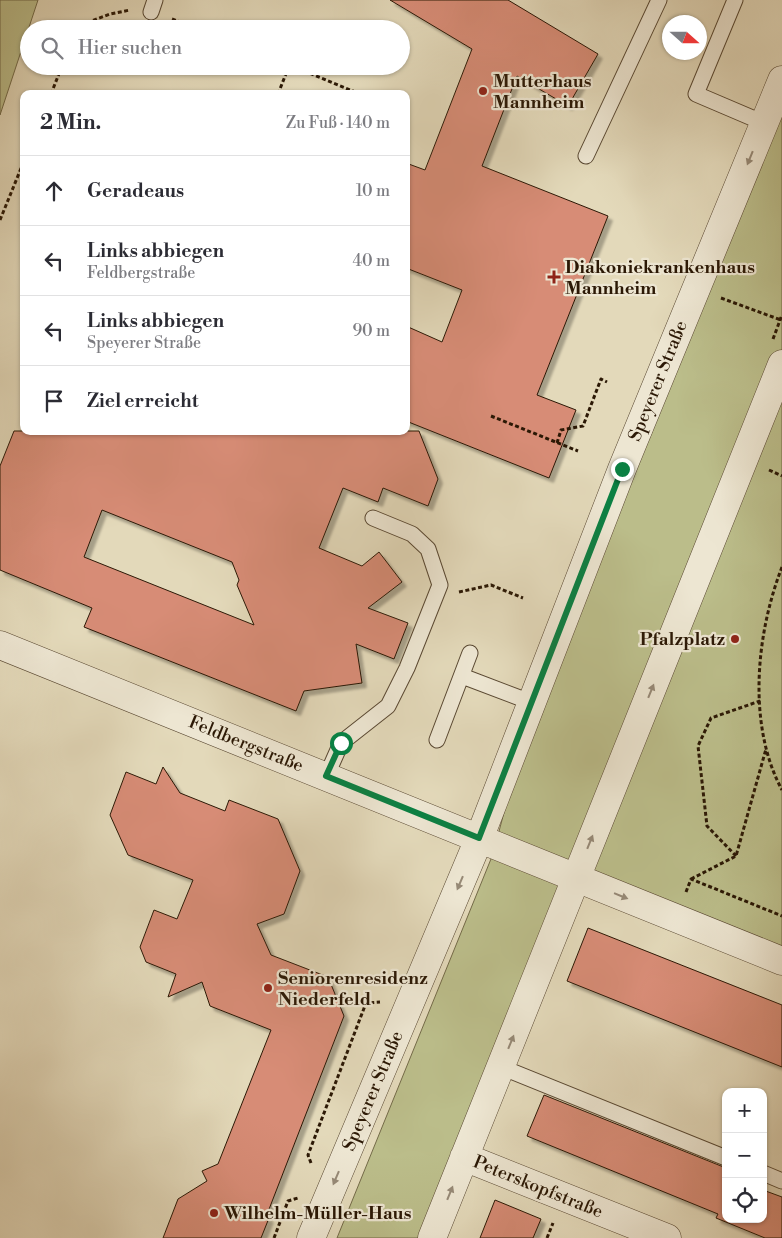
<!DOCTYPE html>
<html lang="de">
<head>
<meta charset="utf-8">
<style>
	body { margin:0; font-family:"Libre Bodoni",serif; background:#f7f7f7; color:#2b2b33 }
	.controls { position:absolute; right:15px; bottom:15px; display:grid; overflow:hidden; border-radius:10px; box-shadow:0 1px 4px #0004 }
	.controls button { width:45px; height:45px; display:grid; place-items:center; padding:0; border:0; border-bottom:1px solid #e1e1e2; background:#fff; color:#2b2b33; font:25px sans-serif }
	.compass { position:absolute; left:662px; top:15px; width:45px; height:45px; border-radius:50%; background:#fff; box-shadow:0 1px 4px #0004; rotate:111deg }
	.stop { position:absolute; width:15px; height:15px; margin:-11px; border:4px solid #0b8043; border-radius:50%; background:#fff }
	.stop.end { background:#0b8043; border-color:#fff; box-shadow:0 1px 5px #0008 }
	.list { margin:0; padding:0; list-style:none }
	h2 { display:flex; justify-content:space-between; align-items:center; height:65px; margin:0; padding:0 20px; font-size:21px }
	h2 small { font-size:16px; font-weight:400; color:#7c7c81 }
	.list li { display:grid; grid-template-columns:32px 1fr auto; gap:15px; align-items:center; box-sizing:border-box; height:70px; padding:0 20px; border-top:1px solid #e1e1e2 }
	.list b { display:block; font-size:19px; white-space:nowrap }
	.list p { margin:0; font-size:16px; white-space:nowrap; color:#7c7c81 }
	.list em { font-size:16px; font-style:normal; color:#7c7c81 }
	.icon { flex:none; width:28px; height:28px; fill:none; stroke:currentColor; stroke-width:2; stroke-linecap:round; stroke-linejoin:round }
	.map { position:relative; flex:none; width:782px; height:1238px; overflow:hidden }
	.search { position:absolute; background:#fff; box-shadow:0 1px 4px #0004; left:20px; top:20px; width:390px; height:55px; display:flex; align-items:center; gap:12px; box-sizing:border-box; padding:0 18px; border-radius:28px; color:#7c7c81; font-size:19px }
	.panel { position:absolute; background:#fff; box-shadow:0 1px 4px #0004; left:20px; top:90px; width:390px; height:345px; border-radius:10px }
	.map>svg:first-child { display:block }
	.green { fill:#bbbd8a; stroke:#736a48 }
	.building { fill:#d78c76; stroke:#2b1805; fill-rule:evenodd; filter:url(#shadow) }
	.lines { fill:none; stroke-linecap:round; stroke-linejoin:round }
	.service-casing { stroke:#594832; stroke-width:17 }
	.minor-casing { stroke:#594832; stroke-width:29 }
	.path { stroke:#2b1805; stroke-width:3; stroke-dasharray:4 2.5; stroke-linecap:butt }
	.service { stroke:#ede6d2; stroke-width:15 }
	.minor { stroke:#ede6d2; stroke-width:28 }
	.oneway { fill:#968976 }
	.route { stroke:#0b8043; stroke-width:6 }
	.poi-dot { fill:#8f2418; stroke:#ede6d2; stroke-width:2 }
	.labels { text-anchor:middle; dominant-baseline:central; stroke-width:4.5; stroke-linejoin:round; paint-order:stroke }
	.poi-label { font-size:18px; font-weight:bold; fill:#2b1805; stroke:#ede6d2; text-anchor:start }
	.street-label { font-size:18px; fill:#2b1805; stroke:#ede6d2 }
</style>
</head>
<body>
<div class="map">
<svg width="782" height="1238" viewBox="0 0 782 1238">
	<defs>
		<filter id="shadow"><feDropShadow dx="4.5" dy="4.5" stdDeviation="1" flood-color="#0004"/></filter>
	</defs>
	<rect width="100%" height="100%" fill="#e3d9ba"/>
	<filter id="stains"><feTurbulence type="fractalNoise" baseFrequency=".004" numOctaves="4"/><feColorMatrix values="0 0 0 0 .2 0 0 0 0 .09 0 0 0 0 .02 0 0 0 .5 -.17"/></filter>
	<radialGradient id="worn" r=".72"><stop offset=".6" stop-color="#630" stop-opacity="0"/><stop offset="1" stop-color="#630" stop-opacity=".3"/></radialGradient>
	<path class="green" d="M0 0H38L0 115Z
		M782 80V364L432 1238H337L493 854 533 703Z
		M782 367V953L591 876Z"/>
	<path class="building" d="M390 0H508L598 54 568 106 517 76 482 166 608 216 537 395 576 410 549 478 406 421V326L442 342 462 290 406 268V163L425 170 472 49Z
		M14 431H419L438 479 428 506 383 488 378 502 343 488 319 548 362 566 379 552 402 582 368 608 408 623 394 659 356 644 362 683 304 691 296 711 84 627 92 608 0 570V466ZM102 510 232 562 239 580 237 585 254 625 84 557Z
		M163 767 180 793 225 811 229 800 278 819 300 871 284 914 257 924 271 955 328 977 344 1016 266 1217 269 1218 261 1238H163L178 1199 207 1181 202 1171 218 1164 271 1030 210 1006 202 982 168 997 176 974 146 962 140 947 154 910 177 919 193 880 128 855 110 815 126 772 156 784Z
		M588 928 782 1005V1067L567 981Z
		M544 1095 726 1168V1219H763V1190L782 1197V1238H765L716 1218 718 1214 527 1136Z
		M495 1200 541 1219 533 1238H480Z"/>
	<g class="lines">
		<g class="service-casing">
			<path id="service" d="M735 0 696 94 764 123
				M151 12 155 0
				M586 156 659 0
				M462 676 533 703
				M437 740 470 653
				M326 777 341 743 388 706 407 668 440 585 428 549 412 534 373 518
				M501 1067 726 1158
				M763 1173 782 1181"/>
		</g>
		<g class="minor-casing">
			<path id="minor" d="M0 645 782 961
				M464 1157 667 1238
				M311 1238 479 839 622 469 782 80
				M432 1238 782 364"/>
		</g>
		<path class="path" d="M172 19 199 29
			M84 29 89 22 110 14 130 10
			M292 66 360 94
			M51 94 62 66
			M278 94 289 66
			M0 220 24 161
			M721 298 781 320
			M773 339 782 315
			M491 416 578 451
			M557 443 561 430 583 426 601 379 607 382
			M769 470 782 476
			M782 567C756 634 747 725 782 790
			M459 592 491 585 523 598
			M736 856 707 826 698 746 711 718 760 701
			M691 879 736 856 766 749
			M686 892 691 879 782 916
			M311 1163 308 1155 366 1003 380 1002
			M274 1238 288 1201 298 1198
			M547 1238 553 1223"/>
		<use href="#service" class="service"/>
		<use href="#minor" class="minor"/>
	</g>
	<defs><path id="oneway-solid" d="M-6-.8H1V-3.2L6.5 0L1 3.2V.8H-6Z" transform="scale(1.25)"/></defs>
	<g class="oneway">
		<use href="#oneway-solid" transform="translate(750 158) rotate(112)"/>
		<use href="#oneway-solid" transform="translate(651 691) rotate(-68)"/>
		<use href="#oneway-solid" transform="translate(590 842) rotate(-68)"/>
		<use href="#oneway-solid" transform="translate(460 883) rotate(113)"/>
		<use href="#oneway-solid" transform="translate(621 896) rotate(22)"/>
		<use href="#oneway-solid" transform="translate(511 1042) rotate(-68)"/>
		<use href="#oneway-solid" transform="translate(336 1178) rotate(113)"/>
		<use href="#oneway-solid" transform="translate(450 1193) rotate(-68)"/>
	</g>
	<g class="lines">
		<path class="route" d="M341 743 326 776 479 838 622 469"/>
	</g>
	<g class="poi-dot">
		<circle cx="483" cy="91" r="5"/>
		<path d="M551.5 269.5h5v5h5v5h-5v5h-5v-5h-5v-5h5z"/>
		<circle cx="735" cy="639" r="5"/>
		<circle cx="268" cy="988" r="5"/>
		<circle cx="214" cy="1213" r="5"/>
	</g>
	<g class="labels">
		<g class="poi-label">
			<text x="493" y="81">Mutterhaus<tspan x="493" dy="21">Mannheim</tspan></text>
			<text x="565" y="267">Diakoniekrankenhaus<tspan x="565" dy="21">Mannheim</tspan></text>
			<text x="725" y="639" text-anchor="end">Pfalzplatz</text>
			<text x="278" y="978">Seniorenresidenz<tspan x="278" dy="21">Niederfeld</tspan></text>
			<text x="224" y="1213">Wilhelm-Müller-Haus</text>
		</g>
		<g class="street-label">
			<text transform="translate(658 381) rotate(-68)">Speyerer Straße</text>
			<text transform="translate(246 744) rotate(22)">Feldbergstraße</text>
			<text transform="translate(373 1091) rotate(-67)">Speyerer Straße</text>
			<text transform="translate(538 1187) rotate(22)">Peterskopfstraße</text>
		</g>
	</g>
	<rect width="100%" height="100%" filter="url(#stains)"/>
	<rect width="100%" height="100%" fill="url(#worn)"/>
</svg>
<div class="controls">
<button>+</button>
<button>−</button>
<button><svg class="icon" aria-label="locate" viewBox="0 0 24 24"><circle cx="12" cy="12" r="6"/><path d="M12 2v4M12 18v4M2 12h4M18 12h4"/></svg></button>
</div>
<svg class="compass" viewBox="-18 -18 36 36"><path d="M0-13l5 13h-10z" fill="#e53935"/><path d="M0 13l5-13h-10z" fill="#7c7c81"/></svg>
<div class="stop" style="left:341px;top:743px"></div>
<div class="stop end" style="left:622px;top:469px"></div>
<div class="search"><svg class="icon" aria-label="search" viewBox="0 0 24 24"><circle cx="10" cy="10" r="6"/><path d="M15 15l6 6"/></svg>Hier suchen</div>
<section class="panel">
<h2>2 Min.<small>Zu Fuß · 140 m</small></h2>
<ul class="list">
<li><svg class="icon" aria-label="ahead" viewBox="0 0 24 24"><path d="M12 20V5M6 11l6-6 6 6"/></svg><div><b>Geradeaus</b></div><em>10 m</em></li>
<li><svg class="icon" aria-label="left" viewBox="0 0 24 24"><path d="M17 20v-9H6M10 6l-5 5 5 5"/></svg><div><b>Links abbiegen</b><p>Feldbergstraße</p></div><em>40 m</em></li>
<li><svg class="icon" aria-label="left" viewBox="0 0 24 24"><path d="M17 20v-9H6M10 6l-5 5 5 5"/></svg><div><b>Links abbiegen</b><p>Speyerer Straße</p></div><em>90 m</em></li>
<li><svg class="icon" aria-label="arrive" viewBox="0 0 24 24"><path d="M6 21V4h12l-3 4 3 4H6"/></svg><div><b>Ziel erreicht</b></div></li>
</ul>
</section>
</div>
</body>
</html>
